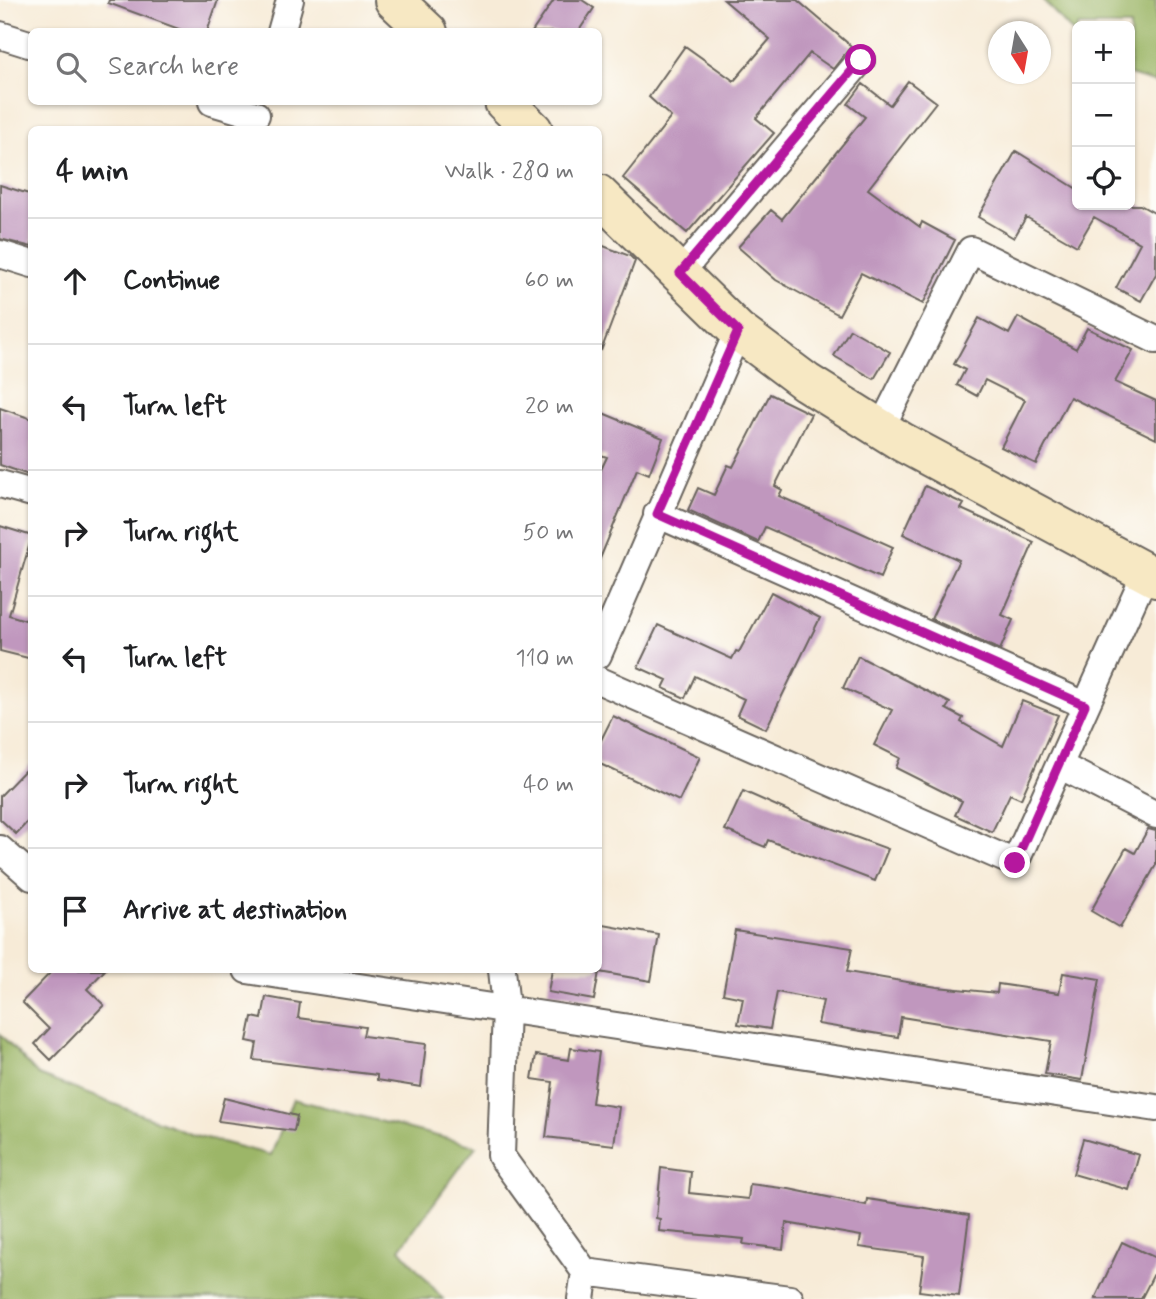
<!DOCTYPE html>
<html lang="en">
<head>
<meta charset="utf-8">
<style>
	body { margin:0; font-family:Mynerve,sans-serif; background:#f6f6f6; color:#202124 }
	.controls { position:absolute; right:21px; top:21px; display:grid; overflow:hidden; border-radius:10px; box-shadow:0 2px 5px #0004 }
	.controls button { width:63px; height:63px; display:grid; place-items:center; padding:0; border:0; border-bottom:2px solid #e0e0e0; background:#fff; color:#202124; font:35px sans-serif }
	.compass { position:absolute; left:988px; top:21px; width:63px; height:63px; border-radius:50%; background:#fff; box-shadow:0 2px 5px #0004; rotate:169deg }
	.stop { position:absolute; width:21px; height:21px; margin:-16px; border:5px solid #b5179e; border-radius:50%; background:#fff }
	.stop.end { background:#b5179e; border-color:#fff; box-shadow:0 2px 7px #0008 }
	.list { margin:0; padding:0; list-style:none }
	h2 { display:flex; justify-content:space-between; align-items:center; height:91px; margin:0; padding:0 28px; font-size:30px }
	h2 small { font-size:23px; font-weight:400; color:#757577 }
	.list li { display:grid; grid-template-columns:46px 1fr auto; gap:21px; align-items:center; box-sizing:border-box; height:126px; padding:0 28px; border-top:2px solid #e0e0e0 }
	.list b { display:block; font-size:26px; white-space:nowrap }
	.list em { font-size:23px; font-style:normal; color:#757577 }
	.icon { flex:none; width:38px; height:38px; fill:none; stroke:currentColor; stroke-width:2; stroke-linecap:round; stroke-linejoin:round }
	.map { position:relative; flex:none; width:1156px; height:1299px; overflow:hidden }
	.search { position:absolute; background:#fff; box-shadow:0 2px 5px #0004; left:28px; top:28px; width:574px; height:77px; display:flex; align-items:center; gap:18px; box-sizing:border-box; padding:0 24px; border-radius:10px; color:#757577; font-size:26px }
	.panel { position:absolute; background:#fff; box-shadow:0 2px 5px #0004; left:28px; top:126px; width:574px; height:847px; border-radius:10px }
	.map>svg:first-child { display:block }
	.forest { fill:#9cb667; stroke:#5c6942; stroke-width:2 }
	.building { fill:#c097be }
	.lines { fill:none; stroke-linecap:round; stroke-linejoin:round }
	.street-casing { stroke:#69645d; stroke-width:30 }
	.secondary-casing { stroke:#69645d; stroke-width:42 }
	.street { stroke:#fff; stroke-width:26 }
	.secondary { stroke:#f7e8c3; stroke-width:38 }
	.route { stroke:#b5179e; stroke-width:9 }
</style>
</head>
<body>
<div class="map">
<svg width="1156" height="1299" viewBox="0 0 1156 1299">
	<rect width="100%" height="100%" fill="#fdfcf7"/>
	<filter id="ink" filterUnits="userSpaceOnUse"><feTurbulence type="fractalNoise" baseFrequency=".0143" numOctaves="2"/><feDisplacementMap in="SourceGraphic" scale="14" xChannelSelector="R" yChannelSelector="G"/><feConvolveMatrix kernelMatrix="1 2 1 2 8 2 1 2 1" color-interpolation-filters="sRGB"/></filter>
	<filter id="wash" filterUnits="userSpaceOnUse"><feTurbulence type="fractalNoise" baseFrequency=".00686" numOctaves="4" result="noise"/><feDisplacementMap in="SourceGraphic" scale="28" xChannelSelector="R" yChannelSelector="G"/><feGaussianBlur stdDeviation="1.57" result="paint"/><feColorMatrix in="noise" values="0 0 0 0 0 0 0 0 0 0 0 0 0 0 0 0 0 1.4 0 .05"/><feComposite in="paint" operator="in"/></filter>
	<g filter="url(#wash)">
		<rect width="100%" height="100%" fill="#f7ebd7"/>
		<path class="forest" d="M1043 0H1156V83L1130 75V26H1077V37Z
			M0 1034 38 1075 195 1135 271 1155 293 1099 476 1146 400 1249 443 1299H0Z"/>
		<g id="blocks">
			<path class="building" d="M109 0H218L207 32H187L108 3Z
				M554 0H582L594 8 578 32H532Z
				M724 0H797L851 46 833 69 810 53 756 118 774 133 687 233 623 178 671 117 649 97 685 46 734 81 770 39Z
				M908 81 936 102 868 189 920 227 922 222 955 240 923 304 861 273 839 315 776 280 738 247 771 210 782 219 865 117 848 104 863 84 890 105Z
				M1016 151 1077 189V205H1140L1156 214V274L1141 301 1116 288 1140 243 1094 217 1077 246 1026 217 1014 238 978 217Z
				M0 185 32 195V247L0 239Z
				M598 244 630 256 635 261 601 351Z
				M1018 317 1076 349 1087 328 1133 350 1115 382 1156 401V439L1070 397 1036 464 1001 447 1025 400 985 380 977 396 957 385 965 370 954 364 979 318 1009 334Z
				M850 329 890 352 874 379 834 356Z
				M770 394 811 414 775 486 782 490 779 496 893 547 880 578 765 527 758 542 688 510 698 488 714 495 728 465 733 467Z
				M0 408 32 419V476L0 465Z
				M598 411 663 438 649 474 637 469 599 561 598 476 607 457 598 454Z
				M925 486 964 504 961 509 1034 542 1002 615 1013 620 1000 650 931 619 959 560 903 534Z
				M0 526 32 536 9 615 32 622V659L0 651Z
				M771 592 820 618 766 729 737 715 744 699 695 676 685 698 663 688 667 680 638 667 658 625 732 659 736 651 739 652Z
				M858 656 950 703 946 709 963 718 961 722 1003 746 1022 701 1058 715 1021 799 1010 794 992 832 955 815 962 801 896 768 900 758 874 745 892 710 843 688Z
				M613 716 700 757 679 801 598 763V746Z
				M32 763V817L16 834 0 819V796Z
				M743 791 806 819 888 849 875 881 768 840 765 847 725 830Z
				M1148 829 1156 831V865L1120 928 1091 911 1126 848 1135 853Z
				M598 924 659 935 651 981 599 972 594 1000 548 992 552 970H598Z
				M735 930 852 948 847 972 937 987 997 993 998 984 1059 993 1063 973 1100 979 1082 1080 1045 1074 1051 1041 901 1017 898 1037 818 1024 823 1001 777 992 770 1029 738 1024 743 998 723 994Z
				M53 970H105L87 989 104 1005 51 1060 35 1044 49 1029 22 1002Z
				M266 997 300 1003 298 1018 365 1027 363 1036 426 1044 421 1087 377 1080V1075L254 1060 257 1043 247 1041 252 1017 262 1019Z
				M571 1048 599 1052 592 1103 619 1107 614 1145 546 1137 553 1082 532 1079 536 1055 569 1060Z
				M224 1098 297 1116 294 1131 218 1121Z
				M1083 1139 1139 1155 1129 1190 1073 1174Z
				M661 1168 691 1172 689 1193 748 1199 750 1184 789 1189 866 1205 867 1199 969 1215 959 1296 919 1291 924 1256 859 1247 861 1236 786 1223 783 1249 743 1244 744 1239 659 1231 660 1219 656 1218Z
				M1122 1242 1156 1258V1270L1141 1299H1095Z"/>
		</g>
	</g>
	<g filter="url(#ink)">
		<use href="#blocks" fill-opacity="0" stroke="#69645d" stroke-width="2"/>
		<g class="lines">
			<g class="street-casing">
				<path id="street" d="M281 32 290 0
					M0 35 32 45
					M212 102 256 115
					M0 254 32 264
					M680 273 861 60
					M881 428 971 250 1156 340
					M0 484 32 493
					M657 514 1085 705
					M598 655 738 331
					M598 680 1015 863 1146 572
					M1059 765 1156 815
					M0 849 32 877
					M247 970 1156 1108
					M502 970 506 1007 501 1156 585 1272 581 1299
					M585 1272 790 1299"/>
			</g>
			<g class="secondary-casing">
				<path id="secondary" d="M394 0 428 32
					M504 102 533 130
					M598 194 738 331 806 382 902 442 1156 578"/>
			</g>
			<use href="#street" class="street"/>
			<use href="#secondary" class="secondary"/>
		</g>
	</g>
	<g class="lines" filter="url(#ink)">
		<path class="route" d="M861 60 680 273 738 331 657 514 1085 705 1015 863"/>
	</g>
</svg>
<div class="controls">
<button>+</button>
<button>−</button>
<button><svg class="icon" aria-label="locate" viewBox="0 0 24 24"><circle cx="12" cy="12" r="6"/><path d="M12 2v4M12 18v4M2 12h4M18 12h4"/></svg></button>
</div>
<svg class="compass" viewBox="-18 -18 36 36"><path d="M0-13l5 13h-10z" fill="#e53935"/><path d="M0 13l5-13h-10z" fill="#757577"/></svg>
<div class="stop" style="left:861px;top:60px"></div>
<div class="stop end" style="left:1015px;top:863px"></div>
<div class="search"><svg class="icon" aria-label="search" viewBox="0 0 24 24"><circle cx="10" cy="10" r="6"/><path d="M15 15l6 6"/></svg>Search here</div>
<section class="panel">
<h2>4 min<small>Walk · 280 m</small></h2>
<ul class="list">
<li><svg class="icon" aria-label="ahead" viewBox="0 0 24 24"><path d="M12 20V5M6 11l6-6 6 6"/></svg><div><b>Continue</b></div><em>60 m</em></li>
<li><svg class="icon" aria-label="left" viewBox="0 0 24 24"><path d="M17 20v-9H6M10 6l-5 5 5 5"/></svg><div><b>Turn left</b></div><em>20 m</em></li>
<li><svg class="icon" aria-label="right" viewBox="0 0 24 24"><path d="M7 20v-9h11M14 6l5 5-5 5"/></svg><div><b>Turn right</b></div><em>50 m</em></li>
<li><svg class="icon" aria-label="left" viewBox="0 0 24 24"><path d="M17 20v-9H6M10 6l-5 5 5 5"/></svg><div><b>Turn left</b></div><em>110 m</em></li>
<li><svg class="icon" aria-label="right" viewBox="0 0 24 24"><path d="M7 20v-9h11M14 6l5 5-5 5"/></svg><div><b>Turn right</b></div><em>40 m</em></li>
<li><svg class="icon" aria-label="arrive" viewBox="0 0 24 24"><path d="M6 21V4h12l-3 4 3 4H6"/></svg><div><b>Arrive at destination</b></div></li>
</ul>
</section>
</div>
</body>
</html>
